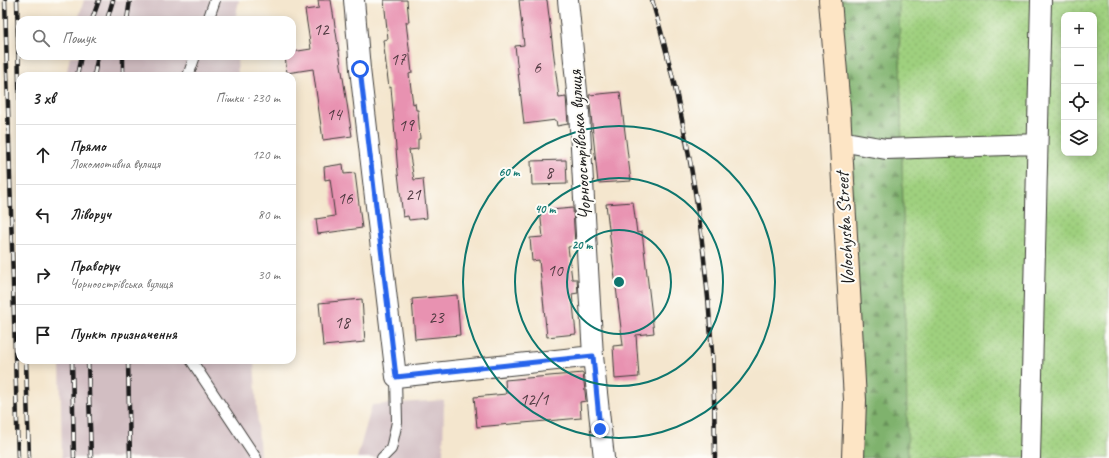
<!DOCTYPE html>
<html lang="uk">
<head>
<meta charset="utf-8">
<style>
	body { margin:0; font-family:Caveat,sans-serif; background:#f2f2f2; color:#222 }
	.controls { position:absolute; right:12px; top:12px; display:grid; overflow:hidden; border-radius:8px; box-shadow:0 2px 10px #0003 }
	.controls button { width:36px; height:36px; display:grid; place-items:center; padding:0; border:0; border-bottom:1px solid #e0e0e0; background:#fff; color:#222; font:20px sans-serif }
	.stop { position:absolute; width:12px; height:12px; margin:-9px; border:3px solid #2563eb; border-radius:50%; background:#fff }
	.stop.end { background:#2563eb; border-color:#fff; box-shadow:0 1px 4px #0008 }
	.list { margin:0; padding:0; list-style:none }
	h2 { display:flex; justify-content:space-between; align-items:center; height:52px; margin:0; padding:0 16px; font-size:17px }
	h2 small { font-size:13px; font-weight:400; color:#767676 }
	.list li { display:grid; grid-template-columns:26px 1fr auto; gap:12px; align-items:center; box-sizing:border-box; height:60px; padding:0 16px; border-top:1px solid #e0e0e0 }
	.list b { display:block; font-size:15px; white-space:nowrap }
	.list p { margin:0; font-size:13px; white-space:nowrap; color:#767676 }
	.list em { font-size:13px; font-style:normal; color:#767676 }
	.icon { flex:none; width:22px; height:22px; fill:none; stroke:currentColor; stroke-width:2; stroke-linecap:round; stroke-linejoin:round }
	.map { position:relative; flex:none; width:1109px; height:458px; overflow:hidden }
	.search { position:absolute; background:#fff; box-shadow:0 2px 10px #0003; left:16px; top:16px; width:280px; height:44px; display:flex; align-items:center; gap:10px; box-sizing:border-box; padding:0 14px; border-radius:12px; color:#767676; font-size:15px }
	.panel { position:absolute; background:#fff; box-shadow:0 2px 10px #0003; left:16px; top:72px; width:280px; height:292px; border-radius:12px }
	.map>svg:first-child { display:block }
	.railway { fill:#d2bec2 }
	.forest { fill:url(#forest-firs); stroke:#4e6744 }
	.garden { fill:url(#garden-dots); stroke:#5e764d; fill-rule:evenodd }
	.building { fill:#e892b1 }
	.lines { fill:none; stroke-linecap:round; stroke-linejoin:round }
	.lane-casing { stroke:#3c3a37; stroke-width:12 }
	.street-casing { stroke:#3c3a37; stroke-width:22 }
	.secondary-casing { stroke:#3c3a37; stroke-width:24 }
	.lane { stroke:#fff; stroke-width:10 }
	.street { stroke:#fff; stroke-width:20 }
	.secondary { stroke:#fde5c5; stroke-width:22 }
	.rail-casing { stroke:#1c1c1c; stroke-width:4.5 }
	.rail { stroke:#fdfcf7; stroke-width:3; stroke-dasharray:9; stroke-linecap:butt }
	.route { stroke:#2563eb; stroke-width:5 }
	.ring { fill:none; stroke:#0f766e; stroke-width:2 }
	.labels { text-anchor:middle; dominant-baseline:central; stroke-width:4; stroke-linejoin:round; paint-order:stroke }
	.number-label { font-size:17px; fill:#4f3a41 }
	.street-label { font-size:19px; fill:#1c1c1c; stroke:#fdfcf7 }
	.centre { fill:#0f766e; stroke:#fdfcf7; stroke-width:2 }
	.ring-label { font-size:12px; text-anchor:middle; font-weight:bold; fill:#0f766e; stroke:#fdfcf7; stroke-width:4; stroke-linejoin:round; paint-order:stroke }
</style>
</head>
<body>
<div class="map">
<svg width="1109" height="458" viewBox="0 0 1109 458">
	<defs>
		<pattern id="forest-firs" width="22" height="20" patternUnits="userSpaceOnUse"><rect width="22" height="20" fill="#7fb26d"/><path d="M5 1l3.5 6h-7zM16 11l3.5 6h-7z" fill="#679059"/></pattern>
		<pattern id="garden-dots" width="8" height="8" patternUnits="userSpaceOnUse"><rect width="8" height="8" fill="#9fd07e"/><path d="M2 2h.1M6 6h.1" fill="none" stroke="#88b26c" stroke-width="1.8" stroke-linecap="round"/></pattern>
	</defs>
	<rect width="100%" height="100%" fill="#fdfcf7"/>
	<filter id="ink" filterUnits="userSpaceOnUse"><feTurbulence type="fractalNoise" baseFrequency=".025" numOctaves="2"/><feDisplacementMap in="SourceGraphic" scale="8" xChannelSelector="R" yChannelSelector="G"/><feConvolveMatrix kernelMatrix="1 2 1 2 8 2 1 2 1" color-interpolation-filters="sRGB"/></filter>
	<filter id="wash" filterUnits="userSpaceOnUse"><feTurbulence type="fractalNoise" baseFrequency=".012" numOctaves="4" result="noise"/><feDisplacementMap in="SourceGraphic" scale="16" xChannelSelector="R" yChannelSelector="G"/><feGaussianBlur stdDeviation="0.9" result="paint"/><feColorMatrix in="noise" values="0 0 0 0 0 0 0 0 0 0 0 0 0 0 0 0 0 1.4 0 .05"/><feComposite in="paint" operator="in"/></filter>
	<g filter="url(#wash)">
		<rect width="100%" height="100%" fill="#f4e6ce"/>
		<path class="railway" d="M84 0H239L235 20H78Z
			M70 56H237L238 76H66Z
			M60 360H254L260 458H62Z
			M444 400 443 458H357L372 405Z"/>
		<path class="forest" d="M830 0H899L908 458H853Z"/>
		<path class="garden" d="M899 0H1109V458H908ZM1064 15H1094V153H1064Z"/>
		<g id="blocks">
			<path class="building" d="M318 0H331L352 136 323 140 313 69 287 73 285 56H292V52L311 49 305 10 319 8Z
				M384 0H407L409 22H406L412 73 409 74 413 104 415 103 416 110H418L420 139H418V149L409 150 414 180 423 179 427 218 409 220 408 216 403 217 398 173 391 87 389 88 383 40 388 39Z
				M519 0H547L559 98 566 97 568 124 557 126 556 120 524 124 515 46 524 45Z
				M620 92 631 181 598 183 589 95Z
				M566 160 567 184 532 185 531 161Z
				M343 164 344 174 355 173 362 228 318 234 316 219 335 216 330 179 325 180 324 167Z
				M633 202 637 233 642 232 654 333 636 335 639 377 615 379 613 346 623 345 606 204Z
				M573 208 575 246 568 247 572 279H577L578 293 572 294 576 334 547 337 539 260 532 261 530 238 543 237 540 211Z
				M457 295 460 335 415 339 412 299Z
				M362 299 365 342 323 346 319 303Z
				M583 373 586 401 580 402 581 418 477 427 474 397 506 394 505 380Z"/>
		</g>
	</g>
	<g filter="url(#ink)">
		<use href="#blocks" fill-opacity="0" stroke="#3c3a37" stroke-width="1"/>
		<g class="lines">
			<g class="lane-casing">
				<path id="lane" d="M208 20 215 0
					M188 76 195 56
					M191 360 256 458
					M382 458 391 449 397 422 396 377"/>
			</g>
			<g class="street-casing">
				<path id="street" d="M354 0 360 69 396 377 593 356
					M568 0 579 112 593 356 604 458
					M840 141 886 149 1037 144
					M1030 458 1041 0"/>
			</g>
			<g class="secondary-casing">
				<path id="secondary" d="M830 0 839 109 855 400 853 458"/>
			</g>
			<use href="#lane" class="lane"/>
			<use href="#street" class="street"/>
			<use href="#secondary" class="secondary"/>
			<g class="rail-casing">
				<path id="rail" d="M5 0 18 458
					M17 0 20 121
					M652 0C697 151 715 301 715 458
					M92 20 99 0
					M107 20 113 0
					M127 20 130 0
					M77 76 81 56
					M94 76 98 56
					M123 76V56
					M26 360 29 458
					M72 360 74 458
					M88 360 91 458
					M128 360 130 458"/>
			</g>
			<use href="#rail" class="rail"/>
		</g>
	</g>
	<g class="lines" filter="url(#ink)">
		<path class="route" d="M360 69 396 377 593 356 600 429"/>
	</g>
	<g class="ring">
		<circle cx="619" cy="282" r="52"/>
		<circle cx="619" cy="282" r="104"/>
		<circle cx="619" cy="282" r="156"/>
	</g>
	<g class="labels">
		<g class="number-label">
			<text x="321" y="29">12</text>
			<text x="398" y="59">17</text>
			<text x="537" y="67">6</text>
			<text x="334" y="114">14</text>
			<text x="406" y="125">19</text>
			<text x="549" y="172">8</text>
			<text x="413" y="194">21</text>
			<text x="345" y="198">16</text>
			<text x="555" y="270">10</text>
			<text x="436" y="317">23</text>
			<text x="342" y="322">18</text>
			<text x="534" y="399">12/1</text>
		</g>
		<g class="street-label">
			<text transform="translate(580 145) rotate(-94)">Чорноострівська вулиця</text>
			<text transform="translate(845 229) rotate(-93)">Volochyska Street</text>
		</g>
	</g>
	<circle cx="619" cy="282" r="6" class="centre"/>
	<g class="ring-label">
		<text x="509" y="176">60 m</text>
		<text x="545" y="213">40 m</text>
		<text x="582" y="249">20 m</text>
	</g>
</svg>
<div class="controls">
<button>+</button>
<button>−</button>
<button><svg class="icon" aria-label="locate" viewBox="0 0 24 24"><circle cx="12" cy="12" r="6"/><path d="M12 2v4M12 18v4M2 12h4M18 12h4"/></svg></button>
<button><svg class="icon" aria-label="layers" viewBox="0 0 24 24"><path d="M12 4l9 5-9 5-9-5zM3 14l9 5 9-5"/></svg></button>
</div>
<div class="stop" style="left:360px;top:69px"></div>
<div class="stop end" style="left:600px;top:429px"></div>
<div class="search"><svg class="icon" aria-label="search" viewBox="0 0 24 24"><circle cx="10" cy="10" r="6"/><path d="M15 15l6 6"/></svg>Пошук</div>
<section class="panel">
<h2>3 хв<small>Пішки · 230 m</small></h2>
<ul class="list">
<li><svg class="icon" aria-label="ahead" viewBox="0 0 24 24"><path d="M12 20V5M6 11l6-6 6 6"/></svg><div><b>Прямо</b><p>Локомотивна вулиця</p></div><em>120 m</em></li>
<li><svg class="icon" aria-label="left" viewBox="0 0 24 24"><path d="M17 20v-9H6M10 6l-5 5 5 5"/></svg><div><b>Ліворуч</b></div><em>80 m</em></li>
<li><svg class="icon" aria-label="right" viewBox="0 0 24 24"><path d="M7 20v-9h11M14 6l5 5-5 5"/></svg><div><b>Праворуч</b><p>Чорноострівська вулиця</p></div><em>30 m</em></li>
<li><svg class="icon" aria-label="arrive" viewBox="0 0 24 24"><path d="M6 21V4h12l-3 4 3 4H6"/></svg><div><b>Пункт призначення</b></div></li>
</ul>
</section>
</div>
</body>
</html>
